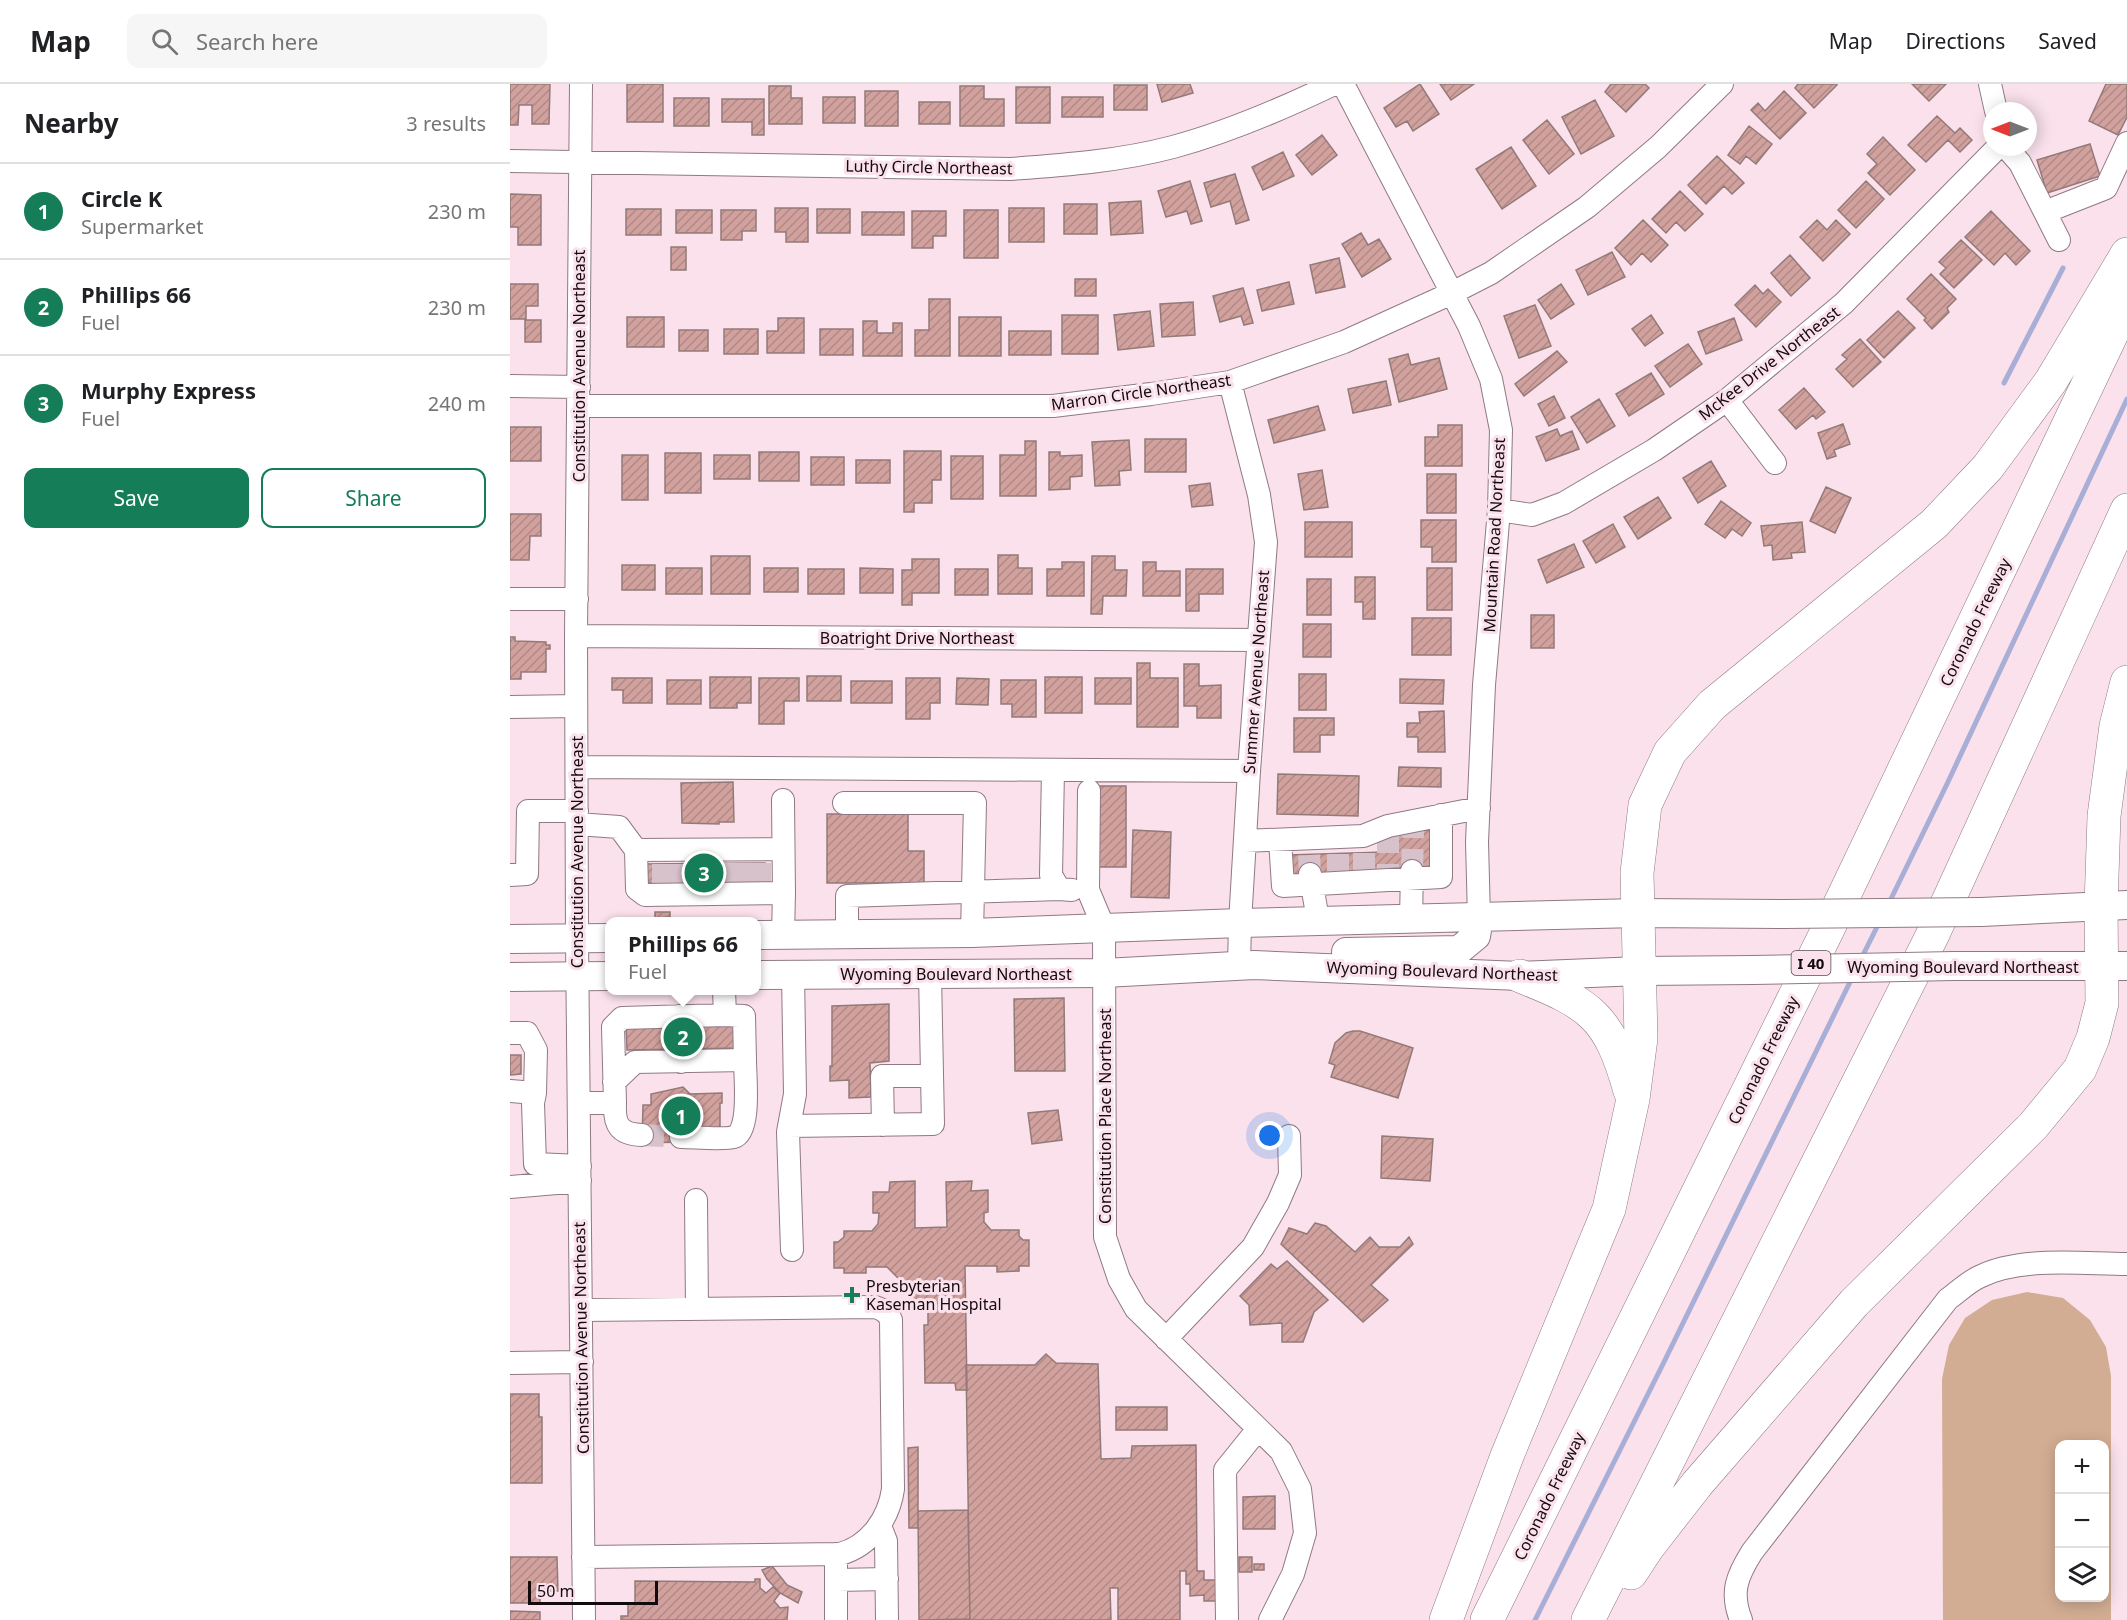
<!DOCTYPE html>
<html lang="en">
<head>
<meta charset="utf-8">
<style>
	body { margin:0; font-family:"Noto Sans",sans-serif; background:#f6f6f6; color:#202124 }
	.controls { position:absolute; right:18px; bottom:18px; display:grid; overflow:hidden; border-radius:12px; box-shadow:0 3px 15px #0003 }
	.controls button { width:54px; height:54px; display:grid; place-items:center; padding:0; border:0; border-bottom:2px solid #e0e0e0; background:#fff; color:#202124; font:30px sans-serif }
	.compass { position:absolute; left:1473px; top:18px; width:54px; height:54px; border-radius:50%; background:#fff; box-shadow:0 3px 15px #0003; rotate:270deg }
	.scale { position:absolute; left:18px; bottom:15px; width:130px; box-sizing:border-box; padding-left:6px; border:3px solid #130a0e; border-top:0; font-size:16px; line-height:21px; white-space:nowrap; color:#130a0e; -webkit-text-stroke:4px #fae1ec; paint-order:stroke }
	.you { position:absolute; left:760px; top:1052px; width:21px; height:21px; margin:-15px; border:4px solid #fff; border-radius:50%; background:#1a73e8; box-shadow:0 0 0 9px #1a73e833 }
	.badge { display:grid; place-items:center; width:39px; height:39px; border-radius:50%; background:#157d58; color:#fff; font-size:20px; font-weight:700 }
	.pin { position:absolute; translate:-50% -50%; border:3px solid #fff; box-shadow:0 2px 6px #0006 }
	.popup { position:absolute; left:95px; top:833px; width:156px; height:78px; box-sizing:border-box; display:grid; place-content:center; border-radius:12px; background:#fff; filter:drop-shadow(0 2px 4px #0005); font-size:20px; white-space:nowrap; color:#757577 }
	.popup b { font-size:22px; color:#202124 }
	.popup::after { content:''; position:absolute; left:50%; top:100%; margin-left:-12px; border:12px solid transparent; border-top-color:#fff }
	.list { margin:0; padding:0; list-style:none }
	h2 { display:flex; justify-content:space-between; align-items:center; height:78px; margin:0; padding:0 24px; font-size:26px }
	h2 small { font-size:20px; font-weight:400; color:#757577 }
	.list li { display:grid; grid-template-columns:39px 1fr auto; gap:18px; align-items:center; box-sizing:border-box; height:96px; padding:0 24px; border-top:2px solid #e0e0e0 }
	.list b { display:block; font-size:22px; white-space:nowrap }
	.list p { margin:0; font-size:20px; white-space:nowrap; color:#757577 }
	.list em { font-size:20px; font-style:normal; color:#757577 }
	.actions { display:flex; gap:12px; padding:18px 24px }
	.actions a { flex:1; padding:14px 0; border:2px solid #157d58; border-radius:12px; text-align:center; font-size:21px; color:#157d58 }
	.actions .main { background:#157d58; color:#fff }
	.icon { flex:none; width:33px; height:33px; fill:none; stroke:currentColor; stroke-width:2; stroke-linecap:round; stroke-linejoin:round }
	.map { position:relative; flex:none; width:1617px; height:1536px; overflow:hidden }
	header { display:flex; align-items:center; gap:36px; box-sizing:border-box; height:84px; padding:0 30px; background:#fff; border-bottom:2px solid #e0e0e0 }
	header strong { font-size:28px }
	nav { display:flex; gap:33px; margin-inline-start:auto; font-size:21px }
	.search { width:420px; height:54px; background:#f6f6f6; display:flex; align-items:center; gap:15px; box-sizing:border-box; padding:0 21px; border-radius:12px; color:#757577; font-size:22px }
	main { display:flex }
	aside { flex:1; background:#fff }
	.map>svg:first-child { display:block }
	.green { fill:#d2ad93; fill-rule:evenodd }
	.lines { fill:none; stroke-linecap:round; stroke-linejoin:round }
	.stream { stroke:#a8aed5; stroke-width:5 }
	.building { fill:url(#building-hatch); stroke:#937a78; stroke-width:1.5 }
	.minor-tunnel { stroke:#d7c1cb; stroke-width:22; stroke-dasharray:22 11; stroke-linecap:butt }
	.minor-casing { stroke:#907984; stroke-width:24 }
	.major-casing { stroke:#907984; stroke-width:30 }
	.highway-casing { stroke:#907984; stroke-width:34 }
	.minor { stroke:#fff; stroke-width:22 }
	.major { stroke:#fff; stroke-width:28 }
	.highway { stroke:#fff; stroke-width:33 }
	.major-bridge-casing { stroke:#907984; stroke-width:30; stroke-linecap:butt }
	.major-bridge { stroke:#fff; stroke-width:28 }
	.poi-dot { fill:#157d58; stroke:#fae1ec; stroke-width:2 }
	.labels { text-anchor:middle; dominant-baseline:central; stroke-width:6; stroke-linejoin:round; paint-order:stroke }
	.shield { fill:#fae1ec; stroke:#584a51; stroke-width:1.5 }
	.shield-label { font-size:15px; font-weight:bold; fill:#130a0e }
	.street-label { font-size:16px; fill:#130a0e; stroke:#fae1ec }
	.poi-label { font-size:16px; fill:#130a0e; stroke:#fae1ec; text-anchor:start }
</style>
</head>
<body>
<header>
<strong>Map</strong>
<div class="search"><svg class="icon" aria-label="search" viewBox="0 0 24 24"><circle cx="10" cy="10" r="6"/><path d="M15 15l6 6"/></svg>Search here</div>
<nav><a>Map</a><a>Directions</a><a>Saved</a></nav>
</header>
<main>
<aside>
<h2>Nearby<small>3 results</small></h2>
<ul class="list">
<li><span class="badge">1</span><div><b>Circle K</b><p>Supermarket</p></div><em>230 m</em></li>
<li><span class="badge">2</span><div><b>Phillips 66</b><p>Fuel</p></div><em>230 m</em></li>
<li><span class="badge">3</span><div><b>Murphy Express</b><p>Fuel</p></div><em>240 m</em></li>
</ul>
<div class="actions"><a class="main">Save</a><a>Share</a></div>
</aside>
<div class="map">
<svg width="1617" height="1536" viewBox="0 0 1617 1536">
	<defs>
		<pattern id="building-hatch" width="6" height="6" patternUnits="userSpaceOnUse" patternTransform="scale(1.5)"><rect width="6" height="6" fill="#d1a19e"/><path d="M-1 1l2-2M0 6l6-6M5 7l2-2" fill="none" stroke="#b38987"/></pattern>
	</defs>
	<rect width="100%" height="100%" fill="#fae1ec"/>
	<path class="green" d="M1517 1208 1553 1214 1580 1236 1596 1263 1601 1292V1536H1433L1432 1295 1439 1261 1455 1234 1482 1216ZM1550 1360H1594V1514H1550Z"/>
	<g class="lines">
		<path class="stream" d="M1494 299 1553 184
			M1378 821 1437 700 1617 315
			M1351 875 1370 837
			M1025 1536 1153 1280 1342 894"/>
	</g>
	<path class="building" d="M0 0H40L39 40H22V21H9L8 41H0Z
		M117 0H153V38H117Z
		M647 0H680L683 9 652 18Z
		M910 0 929 30 903 47 897 37 886 43 874 24Z
		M930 0H964L941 16Z
		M1101 0H1135L1139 4 1116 28 1095 8Z
		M1288 0H1327V1L1304 24 1285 4Z
		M1402 0H1436L1419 17Z
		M1596 0H1617V33L1608 51 1579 37Z
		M604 1H637V26H604Z
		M259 2H281V14H292V40H259Z
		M450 2H474V15H494V42H450Z
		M506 3H540V39H506Z
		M355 7H388V42H355Z
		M1274 7 1296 29 1270 55 1241 26 1248 19 1255 27Z
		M313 13H345V39H313Z
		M552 13H593V33H552Z
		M164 14H199V42H164Z
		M212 15H254V51H242V38H212Z
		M1085 16 1104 52 1071 70 1052 33Z
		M409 18H440V40H409Z
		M1427 32 1445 49 1450 44 1462 56 1450 68 1438 56 1416 78 1398 61Z
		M1037 36 1064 70 1039 90 1013 56Z
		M1239 42 1262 60 1246 80 1236 72 1230 80 1218 71Z
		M812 51 827 71 802 91 786 71Z
		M1373 53 1405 86 1380 111 1358 89 1367 80 1357 70Z
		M1580 60 1590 92 1537 109 1527 76Z
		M1001 63 1026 102 992 125 966 85Z
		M773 68 784 92 753 106 742 83Z
		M1207 72 1234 99 1222 110 1214 102 1196 120 1178 101Z
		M725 90 739 136 726 140 720 117 701 123 694 99Z
		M680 97 692 137 681 140 677 127 656 133 648 107Z
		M1356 97 1374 115 1346 144 1328 126Z
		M1170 107 1193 130 1175 147 1166 138 1156 149 1142 135Z
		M0 110 31 111V161H8V143H0Z
		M631 117 633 149 601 151 599 119Z
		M554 120H587V150H554Z
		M265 124H298V158H276V148H265Z
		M499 124H534V158H499Z
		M116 125H151V151H116Z
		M307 125H340V149H307Z
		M166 126H202V149H166Z
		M211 126H246V147H232V156H211Z
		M454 126H488V174H454Z
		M402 127H436V152H423V164H402Z
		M1481 127 1520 167 1506 181 1495 169 1484 181 1455 153Z
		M352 128H394V151H352Z
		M1133 136 1158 161 1141 178 1132 169 1121 181 1105 164Z
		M1307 136 1317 146 1326 136 1340 150 1313 177 1290 153Z
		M851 149 858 161 869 155 881 175 852 193 832 160Z
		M1451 156 1472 176 1444 204 1430 190 1436 184 1429 178Z
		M161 163H176V186H161Z
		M1102 168 1115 193 1078 211 1066 186Z
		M1280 171 1300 194 1281 212 1261 189Z
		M829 174 835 203 806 209 800 181Z
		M1421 190 1446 215 1437 224 1439 228 1422 245 1414 236 1416 234 1397 215Z
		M565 195H586V212H565Z
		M779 198 784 220 752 227 747 206Z
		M0 200H28V222H16V235H0Z
		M1051 200 1064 220 1041 235 1028 216Z
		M1245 201 1253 210 1258 205 1271 218 1246 243 1225 221Z
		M733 204 743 239 734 241 731 232 710 238 703 212Z
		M419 215H440V272H405V246H419Z
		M683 218 685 251 652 253 650 220Z
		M1025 221 1041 262 1009 274 994 232Z
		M640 227 644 262 608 266 604 231Z
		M1388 227 1405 244 1374 274 1357 256Z
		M552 231H588V270H552Z
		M1141 231 1153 249 1135 262 1122 245Z
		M117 233H154V263H117Z
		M449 233H491V272H449Z
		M268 234H294V269H257V247H268Z
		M1224 234 1232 256 1196 270 1188 248Z
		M15 236H31V258H15Z
		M353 237H367V249H383V239H392V272H353Z
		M214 245H248V270H214Z
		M310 245H343V271H310Z
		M169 246H198V267H169Z
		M499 247H541V271H499Z
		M1350 255 1371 278 1343 303 1326 285 1337 275 1332 271Z
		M1178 260 1192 280 1160 303 1145 282Z
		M1047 267 1057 278 1014 312 1005 300Z
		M898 270 901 281 929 274 937 305 889 318 879 275Z
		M1141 289 1154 310 1119 332 1106 310Z
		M876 297 881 321 843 329 838 305Z
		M1294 304 1315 328 1306 335 1303 331 1286 345 1269 326Z
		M1044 312 1055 334 1039 342 1028 320Z
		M1089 315 1105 342 1077 359 1061 333Z
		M808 322 815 346 764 359 758 336Z
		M1333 340 1340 360 1324 366 1326 372 1317 375 1308 349Z
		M928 341H952V382H915V353H928Z
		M0 343H31V377H0Z
		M1047 345 1050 352 1062 347 1069 365 1036 377 1026 353Z
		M635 355H676V388H635Z
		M619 356 621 386 609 387 610 401 585 402 582 358Z
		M515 357H526V412H490V371H515Z
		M394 367H431V396H422V419H404V428H394Z
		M249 368H289V397H249Z
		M539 368H550V372L572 371V392L560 393V405L539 406Z
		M155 369H191V409H155Z
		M112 371H138V416H112Z
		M204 371H240V395H204Z
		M441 372H473V415H441Z
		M301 373H334V401H301Z
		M346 376H380V399H346Z
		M1201 377 1216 402 1188 419 1173 394Z
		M812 386 818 423 794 426 788 390Z
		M917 390H946V429H917Z
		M700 399 703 421 682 423 679 402Z
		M1316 403 1341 414 1325 449 1300 437Z
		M1148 413 1161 434 1128 455 1114 433Z
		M1211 417 1241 439 1232 452 1222 445 1215 454 1195 440Z
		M0 430H31V452H20L19 476H0Z
		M911 436H946V478H922V463H911Z
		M795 438H842V473H795Z
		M1292 438 1295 468 1281 469 1282 474 1263 476 1262 461 1254 462 1251 442Z
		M1103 440 1115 463 1086 479 1073 457Z
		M1064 460 1074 483 1037 499 1028 476Z
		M488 471H508V484H522V510H488Z
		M201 472H240V510H201Z
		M582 472H605V486H617L616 512H593L592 530H581Z
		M402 475H429V509H402V521H392V486H402Z
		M552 478H574V512H537V485H552Z
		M633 478H646V487H670V512H633Z
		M112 481H145V506H112Z
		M156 484H192V510H156Z
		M254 484H288V508H254Z
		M350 484 383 485V509H350Z
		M917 484H942V526H917Z
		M298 485H334V510H298Z
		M445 485H478V511H445Z
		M676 485H713V510H689V527H676Z
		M845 493H865V535H853V518H845Z
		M797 495H821V531H797Z
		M1021 531H1044V564H1021Z
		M902 534H941V571H902Z
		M793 540H821V573H793Z
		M0 553H5V557L36 558V561H40V565H36V588H11V595H0Z
		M627 579H640V594H668V643H627Z
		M674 580H689V602L711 601V634H687V622H674Z
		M789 590H816V626H789Z
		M297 592H331V617H297Z
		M200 593H241V619H227V624H200Z
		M535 593H572V629H535Z
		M102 594H142V619H113V606H102Z
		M249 594H289V617H274V640H249Z
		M396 594H430V619H420V635H396Z
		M447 594 479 595 478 621 446 620Z
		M585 594H621V620H585Z
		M890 595 934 596 933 620 890 619Z
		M157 596H191V620H157Z
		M491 596H526V633H502V620H491Z
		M341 597H382V619H341Z
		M934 627 935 668H908V653H897V639H910L909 628Z
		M784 634H824V651H810V668H784Z
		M889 683 931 684V703L888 702Z
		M768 690 849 692 848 732 767 730Z
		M223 698 224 738H209V740L172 739 171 699Z
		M589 702H616V783H589Z
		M317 730H398V767H414V799H317Z
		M623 746 661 748 659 814 621 813Z
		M921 746 923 786 779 791 778 771 875 768V747Z
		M255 779V799H134L133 780Z
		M145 828H160V833L145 834Z
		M554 914 555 987H505L504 915Z
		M379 920V977L360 979 361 1013 339 1014V996L320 997V982H322V922Z
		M230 940V964L117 966 116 942Z
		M843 947H850L903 964 888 1014 821 993 825 981 819 979 825 959 836 949Z
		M0 971H11V990L0 991Z
		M173 1003 180 1010 212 1009V1019H210V1044L172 1058 132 1059 133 1021H141V1010Z
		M548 1026 552 1056 522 1060 518 1029Z
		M872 1052 923 1055 920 1097 871 1094Z
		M405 1097V1144L437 1143 436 1098 462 1097 461 1107 478 1106V1128L474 1129V1138L481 1146H509V1152L513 1156H519V1182H509V1187L487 1188V1182H455L457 1306H446L445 1299H415L414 1241H418V1224L412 1217 395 1218 403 1209 377 1183H356V1189H334V1184H324V1158H328L334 1153V1147H362L368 1140 369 1129H363V1108H379L380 1098Z
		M805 1139 816 1142 845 1168 860 1153 869 1163H890L899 1153 903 1160 861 1201 878 1216 853 1238 771 1160 779 1144 797 1150Z
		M777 1177 818 1216 804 1228 793 1258H772V1239L740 1241 739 1221 730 1212 761 1180 767 1185Z
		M536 1270 546 1279 588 1280 591 1375 621 1374 622 1362 686 1361 687 1487H694V1496H707V1517H694V1511L680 1512V1500H676V1487H670V1536H608V1504H600L601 1536H460L456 1281H525Z
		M0 1310H29V1333H32V1399H0Z
		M606 1323H657V1346H606Z
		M408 1363V1444H399L398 1364Z
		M765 1412V1445H733V1413Z
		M458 1426 460 1535 409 1536 408 1427Z
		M0 1473H47L48 1507H30V1519H0Z
		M729 1473H742V1488H729Z
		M744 1480H754V1486H744Z
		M262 1482 277 1501 292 1508 288 1519 270 1509 257 1495 252 1486Z
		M245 1495H250V1504L256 1509 263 1503 270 1509 264 1517 270 1524 278 1523 277 1536H111V1532H118V1519H125V1497L245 1498Z
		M0 1527 30 1528V1536H0Z"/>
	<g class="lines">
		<path class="minor-tunnel" d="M878 747V788
			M854 769V788
			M828 770V789
			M799 771 800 790
			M215 779V799
			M235 779V799
			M250 779V799
			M173 780V799
			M194 780 195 799
			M902 787 903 746
			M153 799V780
			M132 1051 171 1053"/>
		<g class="minor-casing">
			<path id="minor" d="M71 0 66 552 67 855 74 1536
				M833 0 959 242 981 295 991 346 989 426 974 601 967 758 969 834
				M1480 0 1486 27
				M1496 63 1510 79 1549 156
				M0 77 500 85C555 81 610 77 663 63 719 48 772 25 824 0
				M1535 128 1596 104 1617 59
				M720 298 749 411 756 458 739 687 730 839 729 882
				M0 302 69 303
				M1217 316 1265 379
				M69 322H543L641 310 720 298 834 258 942 209 981 189 1077 123 1148 63 1212 0
				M989 426 1022 431 1054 419 1144 366 1217 316 1334 219 1488 63
				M0 515H67
				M66 552 748 556
				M0 623 66 622
				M67 683 739 687
				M543 686 541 791 549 805 562 806
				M579 707 578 806 594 844 595 1153 609 1195 626 1225 771 1367 790 1405 795 1449 783 1490 760 1536
				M273 716 274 809
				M334 719H465L462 849
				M67 740 109 743 126 766 127 805 135 811 274 809 273 851
				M770 756 773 802 931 793V731
				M735 757 853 752 878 742 969 724
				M126 766 273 765
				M800 790 806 824 805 838
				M0 791 17 790 18 727H67
				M901 835 902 787
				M337 849V812L549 805
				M170 932 171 978
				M0 949H17L26 966 25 1009
				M104 998 125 978 235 976 234 932 215 931
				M0 1007 25 1009 23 1019 25 1080 70 1082
				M69 1019H105L103 943 112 934 215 931 214 906
				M105 1019C104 1041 109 1050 132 1051
				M373 1041 372 992H422
				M279 1042 423 1040 420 890
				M171 1053C184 1053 213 1056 224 1053 241 1048 235 992 235 976
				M0 1103 70 1097
				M186 1116 187 1225
				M282 1166 278 1048 285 1010 283 891
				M71 1226 365 1223C372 1225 378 1228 381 1236L383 1405C379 1434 360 1462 330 1470L73 1473
				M656 1255 743 1163 768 1119 780 1091 779 1052
				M0 1279 72 1278
				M370 1442 376 1457 377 1536
				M326 1470V1536
				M326 1496 377 1495
				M717 1536 715 1386 748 1345
				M1231 1536C1220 1508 1227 1492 1242 1468L1438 1215C1448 1208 1458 1198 1469 1193 1510 1172 1572 1180 1617 1180"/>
		</g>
		<g class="major-casing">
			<path id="major" d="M1471 828 1617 821
				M246 851 462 849 730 839 1128 829 1274 830
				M0 855 100 854
				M836 868 949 866 966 852 969 834
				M1444 882H1617
				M246 891 594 889 744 881 1010 892 1130 887 1243 886
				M0 893 100 892"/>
		</g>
		<g class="highway-casing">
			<path id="highway" d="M1010 892C1081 920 1099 932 1120 1007
				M1121 1489 1138 1463 1187 1400 1344 1219 1523 1042 1570 985 1583 954 1592 919 1591 822 1594 732 1606 642 1617 598
				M936 1536 997 1372 1099 1125 1123 1015 1131 954 1127 789 1135 721 1160 668 1202 621 1424 440 1478 383 1541 297 1617 170
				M977 1536 1318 845 1617 218
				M1078 1536 1424 848 1617 426"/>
		</g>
		<use href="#minor" class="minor"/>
		<use href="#major" class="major"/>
		<use href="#highway" class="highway"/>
		<g class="major-bridge-casing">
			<path id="major-bridge" d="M1274 830 1471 828
				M1243 886 1444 882"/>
		</g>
		<use href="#major-bridge" class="major-bridge"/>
	</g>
	<path class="poi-dot" d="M339 1202h6v6h6v6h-6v6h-6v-6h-6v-6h6z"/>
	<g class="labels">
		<rect class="shield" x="1281.5" y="867" width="39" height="24" rx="4.5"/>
		<g class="shield-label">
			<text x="1301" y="879">I 40</text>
		</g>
		<g class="street-label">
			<text transform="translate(419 83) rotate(1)">Luthy Circle Northeast</text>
			<text transform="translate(1259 279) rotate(-38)">McKee Drive Northeast</text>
			<text transform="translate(69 282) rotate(-90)">Constitution Avenue Northeast</text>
			<text transform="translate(631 308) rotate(-8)">Marron Circle Northeast</text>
			<text transform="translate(984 451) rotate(-87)">Mountain Road Northeast</text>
			<text transform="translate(1465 538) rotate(-64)">Coronado Freeway</text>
			<text x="407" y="554">Boatright Drive Northeast</text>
			<text transform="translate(746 588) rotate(-86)">Summer Avenue Northeast</text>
			<text transform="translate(67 768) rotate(-90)">Constitution Avenue Northeast</text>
			<text x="1453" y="883">Wyoming Boulevard Northeast</text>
			<text transform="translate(932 887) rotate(2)">Wyoming Boulevard Northeast</text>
			<text x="446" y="890">Wyoming Boulevard Northeast</text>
			<text transform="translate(1253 976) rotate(-64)">Coronado Freeway</text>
			<text transform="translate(595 1032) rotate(-90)">Constitution Place Northeast</text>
			<text transform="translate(71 1254) rotate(-91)">Constitution Avenue Northeast</text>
			<text transform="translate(1039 1412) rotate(-64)">Coronado Freeway</text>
		</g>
		<g class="poi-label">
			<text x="356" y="1202">Presbyterian<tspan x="356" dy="18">Kaseman Hospital</tspan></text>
		</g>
	</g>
</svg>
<div class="controls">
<button>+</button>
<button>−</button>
<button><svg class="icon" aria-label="layers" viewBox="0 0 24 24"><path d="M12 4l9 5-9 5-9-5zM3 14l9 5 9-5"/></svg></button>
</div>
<svg class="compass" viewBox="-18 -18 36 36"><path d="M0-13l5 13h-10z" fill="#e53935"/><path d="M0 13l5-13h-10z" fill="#757577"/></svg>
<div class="scale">50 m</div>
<div class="you"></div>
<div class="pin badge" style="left:171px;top:1032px">1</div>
<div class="pin badge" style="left:173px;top:953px">2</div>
<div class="popup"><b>Phillips 66</b>Fuel</div>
<div class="pin badge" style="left:194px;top:789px">3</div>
</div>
</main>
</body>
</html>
